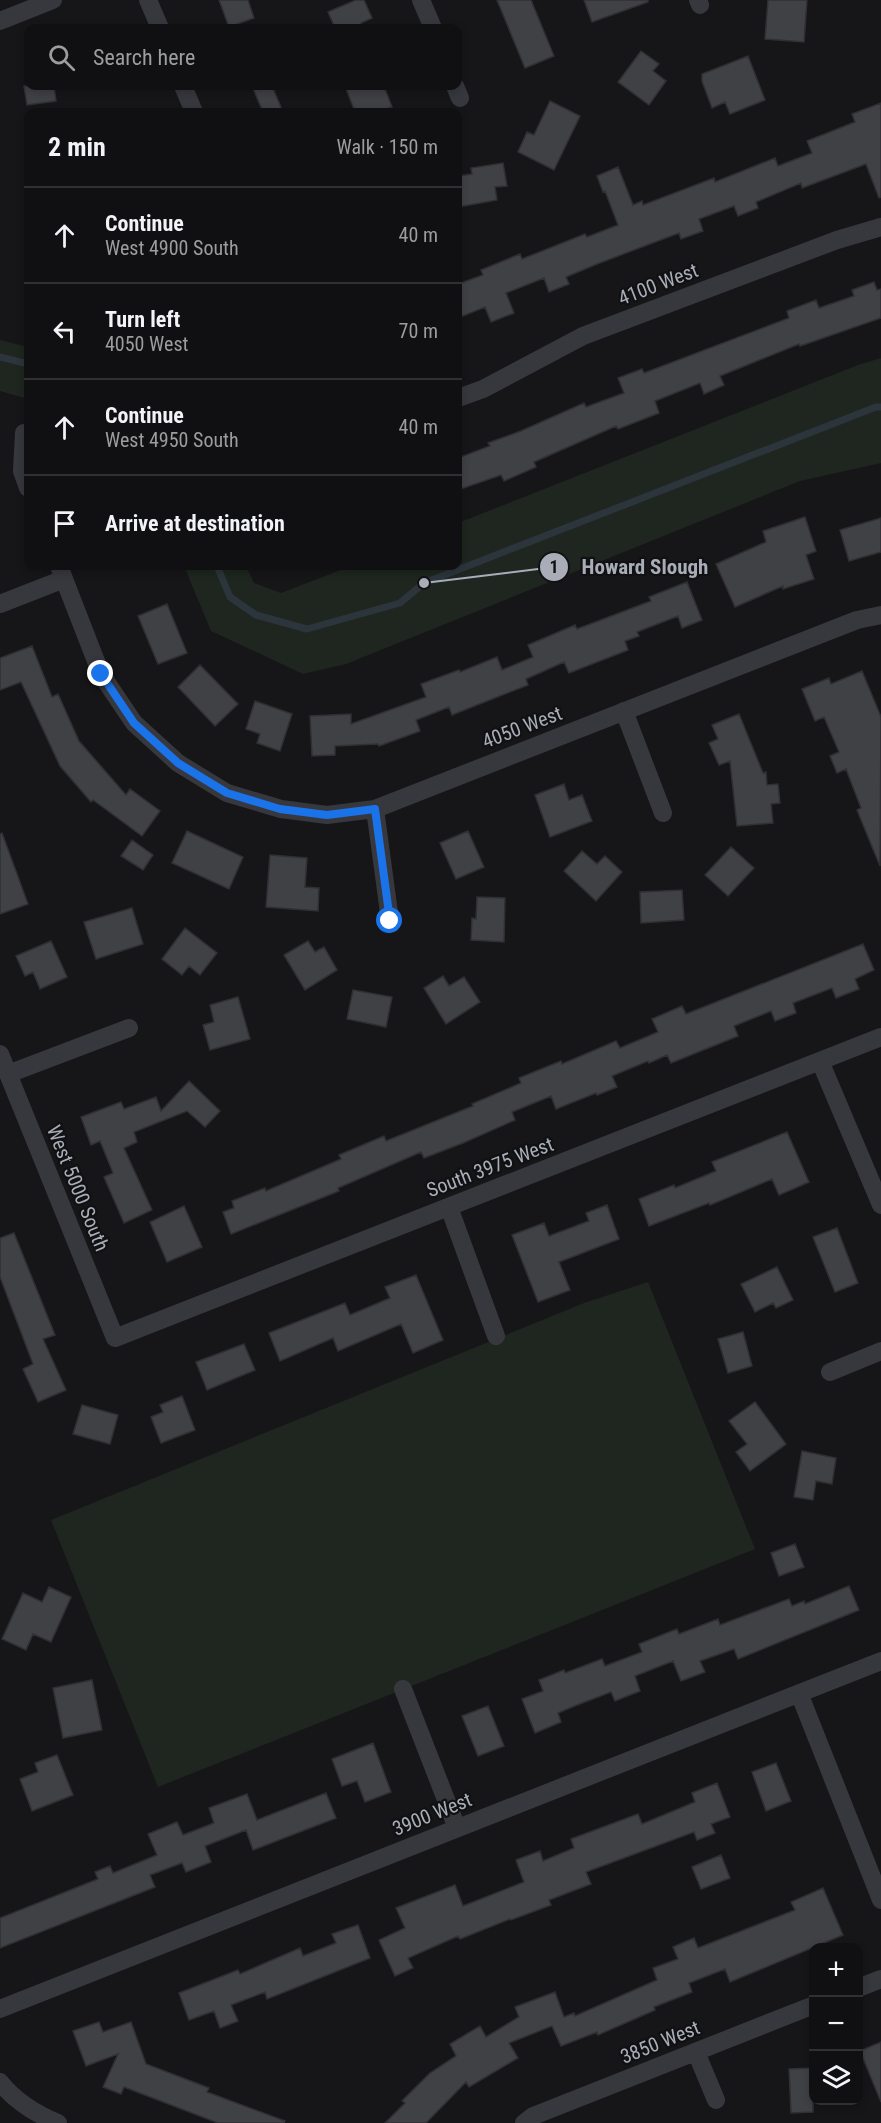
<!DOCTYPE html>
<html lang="en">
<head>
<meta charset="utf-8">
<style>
	body { margin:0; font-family:"Roboto Condensed",sans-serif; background:#19191b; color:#f1f3f6 }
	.controls { position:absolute; right:18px; bottom:18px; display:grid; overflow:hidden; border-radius:12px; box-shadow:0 3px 9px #0003 }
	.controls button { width:54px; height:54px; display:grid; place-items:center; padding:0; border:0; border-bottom:2px solid #303032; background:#101012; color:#f1f3f6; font:30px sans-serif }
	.stop { position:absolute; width:18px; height:18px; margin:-14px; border:4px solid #1a73e8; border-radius:50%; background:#fff }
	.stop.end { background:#1a73e8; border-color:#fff; box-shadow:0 2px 6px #0008 }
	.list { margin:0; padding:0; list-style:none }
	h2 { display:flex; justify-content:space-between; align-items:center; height:78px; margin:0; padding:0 24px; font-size:26px }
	h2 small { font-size:20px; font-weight:400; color:#9c9d9f }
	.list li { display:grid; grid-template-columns:39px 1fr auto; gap:18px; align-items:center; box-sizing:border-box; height:96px; padding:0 24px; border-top:2px solid #303032 }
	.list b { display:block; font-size:22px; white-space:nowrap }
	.list p { margin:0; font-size:20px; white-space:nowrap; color:#9c9d9f }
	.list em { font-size:20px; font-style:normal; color:#9c9d9f }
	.icon { flex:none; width:33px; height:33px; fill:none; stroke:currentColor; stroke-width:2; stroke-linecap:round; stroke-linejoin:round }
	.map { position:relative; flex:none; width:881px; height:2123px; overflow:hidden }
	.search { position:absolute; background:#101012; box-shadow:0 3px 9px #0003; left:24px; top:24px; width:438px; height:66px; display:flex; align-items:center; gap:15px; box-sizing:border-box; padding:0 21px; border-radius:12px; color:#9c9d9f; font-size:22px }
	.panel { position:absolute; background:#101012; box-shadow:0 3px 9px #0003; left:24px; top:108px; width:438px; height:462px; border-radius:12px }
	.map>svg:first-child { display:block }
	.green { fill:#1e261f }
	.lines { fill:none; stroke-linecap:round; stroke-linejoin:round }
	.stream { stroke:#2c353c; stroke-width:7 }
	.building { fill:#404145; stroke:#303034; stroke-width:1.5 }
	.street { stroke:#37383d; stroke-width:18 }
	.route { stroke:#1a73e8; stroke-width:8 }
	.labels { text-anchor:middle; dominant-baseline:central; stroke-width:4.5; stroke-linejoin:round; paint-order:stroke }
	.street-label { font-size:20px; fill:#a8adb8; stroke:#111113 }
	.leader { fill:none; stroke:#a8adb8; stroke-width:2 }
	.callout-dot { fill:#a8adb8; stroke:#111113; stroke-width:2 }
	.mark-label { font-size:18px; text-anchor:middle; font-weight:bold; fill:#111 }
	.callout-label { font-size:21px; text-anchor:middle; font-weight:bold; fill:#a8adb8; stroke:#111113; stroke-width:4.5; stroke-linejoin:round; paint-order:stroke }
</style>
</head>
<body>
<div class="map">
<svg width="881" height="2123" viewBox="0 0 881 2123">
	<rect width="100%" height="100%" fill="#161618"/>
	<path class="green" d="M0 340 28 347V399L0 391Z
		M881 358V463L800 481 346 664 303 674 211 631 184 566H246L254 583 281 593 351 566H458V523L858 365Z
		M648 1282 755 1549 158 1787 51 1520 584 1303Z"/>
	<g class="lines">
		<path class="stream" d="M0 357 28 364
			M217 566 230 597 256 615 307 629 400 603 424 583 876 407H881"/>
	</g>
	<path class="building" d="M219 0H248L254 18 229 27Z
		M356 0H364L372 18 361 23 364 28H335L328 12Z
		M497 0H531L554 56 525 68Z
		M584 0H648V2L592 22Z
		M768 0H807L804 42 765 39Z
		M641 51 659 64 653 71 666 81 649 105 618 82Z
		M748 56 765 100 730 114 725 102 712 108 702 81V74Z
		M24 86H54L56 101 27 105Z
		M252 86H272L283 112H263Z
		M345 86H384L392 107 376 112H355Z
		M550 101 580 116 554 170 518 152 527 132 534 135Z
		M881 103V197L879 198 866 164 802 188 801 183 756 202 758 208 738 216 734 206 699 219 703 231 681 239 679 233 597 264 566 277 569 284 549 292 544 278 506 293 514 313 491 322 485 307 458 318V284L483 275 481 270 520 254 522 259 585 234 587 237 618 225 605 191 603 192 597 176 618 167 633 205 642 201 643 205 714 178 715 182 775 158 778 166 812 153 807 141 855 122 852 114Z
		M503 163 507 186 495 187 497 200 458 207V176L472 174 471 168Z
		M874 282 877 290 881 289V318L800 346 799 344 720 376 724 385 704 394 700 383 655 401 659 413 618 429 616 426 534 462 536 467 504 481 501 475 458 490V458L490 446 488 443 521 431 584 403 586 407 624 393 618 378 642 369 644 373 789 318 787 311 816 300 819 308 854 296 852 290Z
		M805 517 816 551 806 555 814 579 783 589V586L735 607 716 564 766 542 763 531Z
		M881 518V552L849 561 840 530Z
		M687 582 702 620 682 628 678 616 637 632 639 636 625 641 628 650 569 673 564 662 526 679 528 685 492 699 452 715 449 707 416 720 420 731 379 746 378 744 335 746V755L312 756 310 716 351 714V724L426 697 421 684 459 670 460 672 497 657 502 670 533 657 528 645 575 625 577 629 651 601 649 597Z
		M167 604 187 653 158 664 138 616Z
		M32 646 52 697 58 694 79 741 126 795 130 789 160 811 142 836 93 800 91 802 60 766 21 682 0 690V658Z
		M200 665 238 704 215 726 178 687Z
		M862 671 881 717 880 866 857 810 861 808 846 769 837 773 830 756 839 752 824 717 815 721 802 689 829 678 831 684Z
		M255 701 292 714 280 751 257 743 260 734 246 729Z
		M739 714 763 773 766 772 767 785 778 784 780 803 771 804 773 823 737 826 730 761 719 765 709 743 718 739 712 725Z
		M564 784 569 800 582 795 592 821 550 837 535 795Z
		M187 831 243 857 229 889 172 863Z
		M468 831 484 867 456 879 440 843Z
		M2 833 28 904 0 914V834Z
		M132 840 153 855 143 870 121 856Z
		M731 847 754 868 728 896 705 875Z
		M582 851 597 864 605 856 622 872 596 901 564 871Z
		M270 855 307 858 305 887 319 888 318 911 266 907Z
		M682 890 684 920 641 923 640 892Z
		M477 897 505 898 504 942 471 940 472 918 476 919Z
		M132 908 143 944 96 959 84 922Z
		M185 928 217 953 200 975 189 966 182 975 162 959Z
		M51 941 67 977 40 989 33 972 25 976 16 956Z
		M308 941 315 952 324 947 337 970 305 990 284 955Z
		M863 944 874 970 855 979 859 989 836 998 832 988 793 1003 796 1013 775 1021 771 1011 734 1026 738 1036 671 1063 667 1055 649 1063 648 1061 612 1076 617 1087 597 1095 596 1093 556 1109 551 1096 512 1112 515 1120 463 1143 424 1158 421 1152 338 1188 339 1191 231 1234 223 1212 234 1208 232 1201 265 1188 266 1191 341 1159 339 1155 384 1136 386 1141 473 1106 472 1104 521 1083 519 1078 561 1061 562 1064 616 1041 620 1048 658 1032 652 1019 682 1006 686 1014Z
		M443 976 449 986 464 977 480 1002 446 1024 424 988Z
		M353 990 392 997 386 1027 347 1019Z
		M238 997 250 1039 210 1050 203 1025 214 1022 210 1005Z
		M189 1081 220 1111 205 1127 187 1111 134 1132 137 1142 124 1148 152 1210 124 1223 104 1177 113 1173 100 1141 91 1145 81 1117 121 1102 124 1109 156 1097 161 1111Z
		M787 1132 809 1182 779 1195 772 1179 710 1205 709 1203 649 1226 639 1199 674 1185 675 1188 716 1171 712 1162Z
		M607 1205 619 1239 559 1262 570 1290 538 1302 512 1235 544 1223 549 1236 589 1221 586 1213Z
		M184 1206 202 1247 167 1262 150 1222Z
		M837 1228 858 1283 835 1292 813 1237Z
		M14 1233 55 1335 43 1339 66 1390 38 1402 23 1369 33 1364 0 1277V1238Z
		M777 1267 793 1300 776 1308 773 1303 755 1312 741 1284Z
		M416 1275 443 1340 413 1353 401 1324 338 1351 333 1338 280 1361 269 1333 345 1303 350 1315 390 1298 385 1287Z
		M743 1332 752 1366 728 1373 718 1339Z
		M244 1344 255 1370 207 1390 196 1362Z
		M182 1396 195 1430 161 1443 151 1417 163 1412 160 1405Z
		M755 1402 786 1444 750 1471 736 1452 747 1444 729 1421Z
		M82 1405 118 1415 110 1444 73 1434Z
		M802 1451 836 1458 832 1484 816 1481 813 1500 794 1497Z
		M795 1544 804 1567 779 1576 771 1553Z
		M849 1586 859 1610 738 1659 734 1649 700 1661 705 1672 681 1681 673 1661 635 1676 640 1691 615 1701 611 1692 577 1705 558 1713 561 1722 535 1733 522 1699 543 1691 539 1680 564 1670 565 1673 602 1659 605 1666 642 1652 639 1644 677 1629 679 1634 718 1619 720 1625 789 1599 792 1606 804 1601 805 1604Z
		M49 1587 71 1597 51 1642 33 1634 26 1650 2 1639 23 1593 42 1602Z
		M92 1680 102 1730 63 1738 53 1688Z
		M488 1706 504 1746 478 1756 462 1716Z
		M373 1743 391 1792 365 1802 357 1781 342 1786 332 1759Z
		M57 1755 73 1795 32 1811 20 1779 38 1772 35 1763Z
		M776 1763 791 1801 766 1811 752 1772Z
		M717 1783 730 1817 711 1824 715 1833 697 1840 694 1832 586 1872 591 1884 549 1900 551 1905 511 1920 510 1919 460 1939 458 1936 408 1958 413 1968 395 1976 379 1940 405 1928 396 1908 455 1885 463 1906 524 1882 516 1860 540 1851 543 1861 574 1848 571 1839 638 1814 642 1824 695 1802 692 1793Z
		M326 1793 336 1818 253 1850 246 1830 205 1846 211 1862 186 1872 182 1863 150 1875 155 1887 0 1948V1918L98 1879 95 1872 110 1866 113 1873 157 1855 148 1834 177 1822 183 1835 214 1823 209 1808 247 1794 257 1820Z
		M721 1855 730 1878 701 1889 692 1867Z
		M823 1888 843 1935 730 1982 725 1969 689 1983 692 1992 654 2007 655 2010 598 2035 597 2032 561 2046 552 2026 509 2043 518 2058 469 2087 466 2082 426 2123H385L405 2103 402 2101 430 2073 456 2056 450 2044 480 2026 486 2037 519 2017 515 2007 555 1992 564 2017 574 2013 575 2016 657 1980 653 1968 678 1959 673 1947 694 1938 698 1948 795 1910 791 1902Z
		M358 1925 370 1958 267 1999 265 1992 231 2005 238 2021 220 2028 214 2011 189 2020 179 1993 238 1970 240 1974 300 1948 303 1956 336 1943 332 1934Z
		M99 2022 103 2032 131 2022 146 2064 209 2088 207 2092 285 2121 284 2123H218L124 2087 121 2094 103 2087 118 2054 86 2066 73 2031Z
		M881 2042V2102L860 2051Z
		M813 2068V2112L791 2113 789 2069Z"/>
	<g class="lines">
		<path class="street" d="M148 0 160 28
			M421 0 433 28
			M698 0 700 5
			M0 21 53 0
			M183 86 194 112
			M455 86 460 98
			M458 398 483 389 583 336 837 240 881 227
			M24 433 22 471 28 488
			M59 566 101 674 134 723 178 763 227 793 281 809 327 815 375 809 857 620 881 615
			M0 604 64 579
			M624 711 663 813
			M375 809 390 920
			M0 1054 115 1338 881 1037
			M820 1061 881 1205
			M8 1074 129 1028
			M449 1207 496 1336
			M830 1372 881 1351
			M403 1689 457 1828
			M799 1693 881 1900
			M858 1988 881 1979
			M0 2009 881 1661
			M696 2052 716 2100
			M0 2082C15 2101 36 2114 58 2123
			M524 2123 533 2116 814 2005"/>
	</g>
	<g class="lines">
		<path class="route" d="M101 674 134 723 178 763 227 793 280 809 327 815 375 809 390 921"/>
	</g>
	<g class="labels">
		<g class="street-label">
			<text transform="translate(658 284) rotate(-21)">4100 West</text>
			<text transform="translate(522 727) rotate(-21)">4050 West</text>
			<text transform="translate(490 1167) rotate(-21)">South 3975 West</text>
			<text transform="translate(78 1188) rotate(68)">West 5000 South</text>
			<text transform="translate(432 1814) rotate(-22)">3900 West</text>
			<text transform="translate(660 2042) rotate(-22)">3850 West</text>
		</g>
	</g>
	<path class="leader" d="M424 583L554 567"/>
	<g class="callout-dot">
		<circle cx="424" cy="583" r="6"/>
		<circle cx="554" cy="567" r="15"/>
	</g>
	<g class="mark-label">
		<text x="554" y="573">1</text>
	</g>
	<g class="callout-label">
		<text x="645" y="574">Howard Slough</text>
	</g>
</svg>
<div class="controls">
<button>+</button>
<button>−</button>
<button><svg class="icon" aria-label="layers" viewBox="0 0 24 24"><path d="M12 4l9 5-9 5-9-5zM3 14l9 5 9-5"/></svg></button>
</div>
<div class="stop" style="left:390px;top:921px"></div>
<div class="stop end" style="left:101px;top:674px"></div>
<div class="search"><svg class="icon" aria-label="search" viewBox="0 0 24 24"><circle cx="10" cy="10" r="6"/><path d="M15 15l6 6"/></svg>Search here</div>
<section class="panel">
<h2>2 min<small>Walk · 150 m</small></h2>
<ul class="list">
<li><svg class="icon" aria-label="ahead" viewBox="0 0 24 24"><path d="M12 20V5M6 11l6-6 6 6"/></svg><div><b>Continue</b><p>West 4900 South</p></div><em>40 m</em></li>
<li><svg class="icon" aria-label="left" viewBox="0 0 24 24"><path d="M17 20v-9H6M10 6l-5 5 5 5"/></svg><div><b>Turn left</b><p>4050 West</p></div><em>70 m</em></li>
<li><svg class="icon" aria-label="ahead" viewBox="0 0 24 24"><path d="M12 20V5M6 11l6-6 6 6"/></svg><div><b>Continue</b><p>West 4950 South</p></div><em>40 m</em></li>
<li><svg class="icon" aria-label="arrive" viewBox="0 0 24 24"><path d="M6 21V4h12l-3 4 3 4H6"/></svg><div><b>Arrive at destination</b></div></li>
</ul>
</section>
</div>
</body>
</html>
